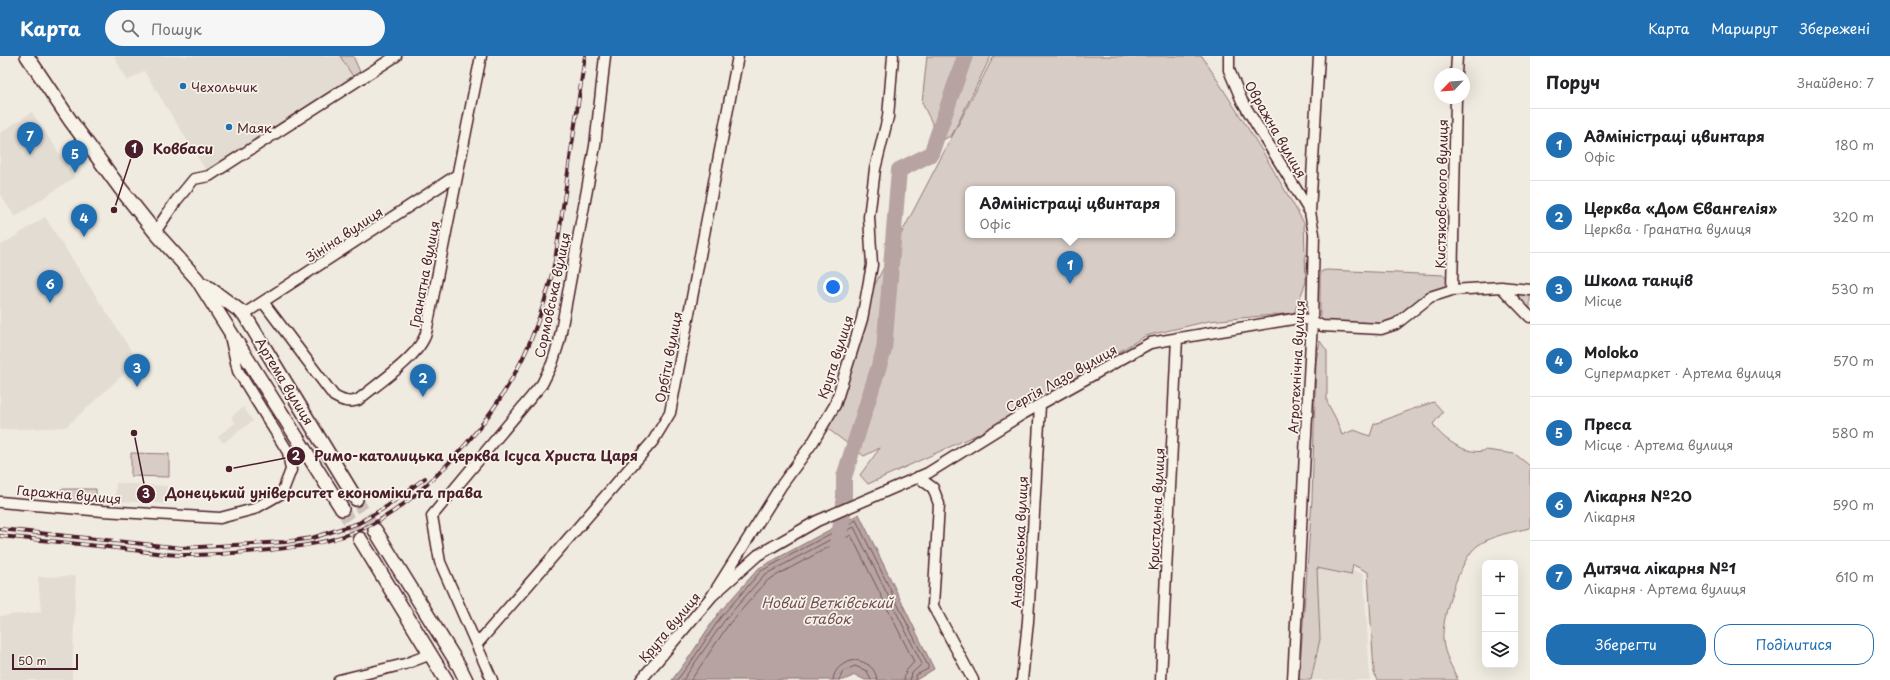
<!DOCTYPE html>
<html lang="uk">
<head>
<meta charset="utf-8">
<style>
	body { margin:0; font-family:"Playpen Sans",sans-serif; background:#f6f6f6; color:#202124 }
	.controls { position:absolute; right:12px; bottom:12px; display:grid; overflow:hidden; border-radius:8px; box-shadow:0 4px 16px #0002 }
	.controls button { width:36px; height:36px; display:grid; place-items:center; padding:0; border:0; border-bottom:1px solid #e0e0e0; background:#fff; color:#202124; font:20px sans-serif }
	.compass { position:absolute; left:1434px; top:12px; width:36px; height:36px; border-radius:50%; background:#fff; box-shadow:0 4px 16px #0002; rotate:245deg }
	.scale { position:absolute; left:12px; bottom:10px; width:66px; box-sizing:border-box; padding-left:4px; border:2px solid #4a1f2b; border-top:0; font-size:11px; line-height:14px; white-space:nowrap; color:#4a1f2b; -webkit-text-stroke:3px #f7f3e8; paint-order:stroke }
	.you { position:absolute; left:833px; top:231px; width:14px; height:14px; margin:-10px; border:3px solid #fff; border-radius:50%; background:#1a73e8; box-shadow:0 0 0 6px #1a73e833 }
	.badge { display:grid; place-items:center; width:26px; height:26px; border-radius:50%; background:#1f6fb2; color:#fff; font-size:13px; font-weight:700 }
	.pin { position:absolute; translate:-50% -33px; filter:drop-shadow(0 1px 2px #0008) }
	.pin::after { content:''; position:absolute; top:21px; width:14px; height:12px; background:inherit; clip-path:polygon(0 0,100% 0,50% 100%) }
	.popup { position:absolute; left:965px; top:130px; width:210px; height:52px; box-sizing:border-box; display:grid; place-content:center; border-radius:8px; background:#fff; filter:drop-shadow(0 1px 3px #0005); font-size:13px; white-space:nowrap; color:#757577 }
	.popup b { font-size:15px; color:#202124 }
	.popup::after { content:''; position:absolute; left:50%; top:100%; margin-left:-8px; border:8px solid transparent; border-top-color:#fff }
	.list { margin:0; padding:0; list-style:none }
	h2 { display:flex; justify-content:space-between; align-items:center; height:52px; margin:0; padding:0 16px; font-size:17px }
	h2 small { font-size:13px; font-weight:400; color:#757577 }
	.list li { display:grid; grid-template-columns:26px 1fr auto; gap:12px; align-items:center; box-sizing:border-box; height:72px; padding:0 16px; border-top:1px solid #e0e0e0 }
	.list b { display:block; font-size:15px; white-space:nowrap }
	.list p { margin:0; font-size:13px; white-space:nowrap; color:#757577 }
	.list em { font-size:13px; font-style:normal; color:#757577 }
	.actions { display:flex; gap:8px; padding:12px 16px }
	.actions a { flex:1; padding:9px 0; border:1px solid #1f6fb2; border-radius:16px; text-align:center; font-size:14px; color:#1f6fb2 }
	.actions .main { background:#1f6fb2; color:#fff }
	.icon { flex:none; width:22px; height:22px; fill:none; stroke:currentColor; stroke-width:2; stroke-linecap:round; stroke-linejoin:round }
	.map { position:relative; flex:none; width:1530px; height:624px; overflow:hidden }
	header { display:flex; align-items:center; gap:24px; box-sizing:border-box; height:56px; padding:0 20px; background:#1f6fb2; color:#fff }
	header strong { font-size:19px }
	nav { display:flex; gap:22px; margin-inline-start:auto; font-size:14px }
	.search { width:280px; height:36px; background:#f6f6f6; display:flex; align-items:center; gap:10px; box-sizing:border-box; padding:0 14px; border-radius:22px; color:#757577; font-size:15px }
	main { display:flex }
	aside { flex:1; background:#fff }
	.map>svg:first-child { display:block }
	.built { fill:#e3dcd2 }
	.green { fill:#d8cdc6; stroke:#917678; fill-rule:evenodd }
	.water { fill:#b7a4a2; stroke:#8b6f72 }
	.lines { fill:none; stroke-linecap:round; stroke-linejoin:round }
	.shore { stroke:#76545b; stroke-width:1 }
	.river { stroke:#b7a4a2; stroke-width:16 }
	.major-tunnel { stroke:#cfc2bc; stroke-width:13; stroke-dasharray:13 6; stroke-linecap:butt }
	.minor-casing { stroke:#4a1f2b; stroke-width:13 }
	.major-casing { stroke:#4a1f2b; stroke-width:16 }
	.minor { stroke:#f7f3e8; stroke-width:10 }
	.major { stroke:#f7f3e8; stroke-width:13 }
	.rail-casing { stroke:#4a1f2b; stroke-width:4 }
	.rail { stroke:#f7f3e8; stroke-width:2.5; stroke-dasharray:8; stroke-linecap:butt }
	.poi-dot { fill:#1f6fb2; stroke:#f7f3e8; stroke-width:1.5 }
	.labels { text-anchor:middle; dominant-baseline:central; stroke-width:3.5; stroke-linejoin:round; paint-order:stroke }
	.poi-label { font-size:13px; fill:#4a1f2b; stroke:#f7f3e8; text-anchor:start }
	.street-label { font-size:13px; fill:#4a1f2b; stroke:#f7f3e8 }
	.water-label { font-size:14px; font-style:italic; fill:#704e55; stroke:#f7f3e8 }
	.leader { fill:none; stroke:#4a1f2b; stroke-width:1.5 }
	.callout-dot { fill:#4a1f2b; stroke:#f7f3e8; stroke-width:1.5 }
	.mark-label { font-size:12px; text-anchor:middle; font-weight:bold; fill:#fff }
	.callout-label { font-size:14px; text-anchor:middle; font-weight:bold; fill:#4a1f2b; stroke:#f7f3e8; stroke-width:3.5; stroke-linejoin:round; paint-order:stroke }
</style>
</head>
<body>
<header>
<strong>Карта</strong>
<div class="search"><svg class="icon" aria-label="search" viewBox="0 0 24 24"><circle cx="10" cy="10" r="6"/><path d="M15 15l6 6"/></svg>Пошук</div>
<nav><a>Карта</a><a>Маршрут</a><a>Збережені</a></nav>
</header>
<main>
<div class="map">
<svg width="1530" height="624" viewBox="0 0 1530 624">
	<rect width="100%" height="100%" fill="#f0ebe0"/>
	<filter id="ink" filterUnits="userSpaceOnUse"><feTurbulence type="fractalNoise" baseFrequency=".025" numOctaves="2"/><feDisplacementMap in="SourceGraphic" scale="8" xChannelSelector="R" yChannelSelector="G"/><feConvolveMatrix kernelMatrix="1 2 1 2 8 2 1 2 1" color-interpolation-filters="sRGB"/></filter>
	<g filter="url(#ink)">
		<path class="built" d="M114 0H340L354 22 208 118 144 15 127 25Z
			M32 56 75 121 15 161 0 138V77Z
			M45 161 138 305 66 371 0 374V190Z
			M243 351 253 365 223 387 218 380 235 367 231 361Z
			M116 427 167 430 166 448 115 445Z
			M1308 501 1364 518 1370 624H1301Z
			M76 520 72 624H0V560L41 556 38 521Z"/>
		<path class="green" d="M340 0H353L361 18 354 22Z
			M927 0H991L952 79 941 85 922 47Z
			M994 0H1202L1261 93 1304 167 1306 226 1294 257 1209 265 1145 280 1000 368 868 428 860 419 880 392 864 400 828 373 859 287 873 232ZM968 133H1172V179H968Z
			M1327 214 1444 219 1449 223V232L1425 239 1405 253 1397 261 1385 267 1330 266 1324 265 1320 261V220L1322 215Z
			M1521 237 1530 238V255L1517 241Z
			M1320 285 1327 295V346L1336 363 1342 379 1354 374 1370 380 1374 368C1394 361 1413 352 1434 346L1443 356 1433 368C1441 383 1469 401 1486 394L1515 398 1530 410V472C1513 476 1492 479 1477 490 1460 503 1441 562 1443 584 1444 598 1452 611 1458 624H1378L1374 617 1368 516 1353 509 1351 519 1317 512 1320 583 1311 624H1299L1312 444 1316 305Z
			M131 397 169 398V421L131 420Z
			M61 433H96V449L61 448Z"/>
		<path class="water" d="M859 458 934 613 916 624H865L855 619 844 624H672L690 600 717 559 759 512Z"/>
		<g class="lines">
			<path class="shore" d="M677 624 693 603 720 562 761 515 856 464 928 610V613L916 619 915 624
				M683 624 724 565 764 519 854 471 922 608 912 617 910 624
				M691 624 729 568 768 524 851 479 914 606 906 615 904 624
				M833 624C834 612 844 606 855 604 867 606 876 612 877 624
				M839 624 843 615 855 610 867 615 871 624"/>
			<path class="river" d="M837 489 844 452V421L884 294 899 114 931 98 965 0"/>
			<path class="major-tunnel" d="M356 443 375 474
				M342 453 360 483"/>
			<g class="minor-casing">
				<path id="minor" d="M1229 0V14L1242 45 1310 156
					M1456 18 1457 0
					M155 176 176 145 194 123 209 120 396 0
					M1501 231 1530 261
					M1452 234 1456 42
					M263 246 334 340C343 345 348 347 358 344 377 328 420 300 426 277L481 0
					M244 258 457 119
					M918 421 933 432 939 448 933 550 973 624
					M0 446 103 455 220 462 254 453 282 437 291 414 288 396 238 315 230 280
					M712 540 758 499 817 465 928 417 1021 359 1150 287 1299 262 1312 265 1322 270 1381 273 1396 268 1430 241 1452 234 1501 231 1530 234
					M477 588 653 385 670 357 738 0
					M339 624 405 608 431 598
					M492 624 440 506 432 460 542 328 552 308 559 286 595 90 605 0
					M641 624 712 540 781 430 813 386 835 349 862 263 872 209 869 161 875 113 888 61 893 0
					M1022 624 1028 565 1040 349
					M1161 624 1177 282
					M1293 624 1312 265 1314 178 1310 156 1319 0"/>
			</g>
			<g class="major-casing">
				<path id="major" d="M27 0 70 64 120 132 155 176 197 223 342 453
					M205 229 244 258 356 443
					M375 474 459 610 466 624
					M360 483 446 624"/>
			</g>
			<use href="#minor" class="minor"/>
			<use href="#major" class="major"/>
			<g class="rail-casing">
				<path id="rail" d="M0 473 182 492 285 486 312 482 359 467 386 451 425 422
					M0 480C41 484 83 488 124 493 144 495 164 499 184 499 212 499 241 497 269 494 300 491 333 486 362 473 402 456 438 420 466 388 514 332 539 277 555 205L585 0"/>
			</g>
			<use href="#rail" class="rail"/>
		</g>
	</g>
	<g class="poi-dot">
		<circle cx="183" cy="30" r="4"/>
		<circle cx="229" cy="71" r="4"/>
	</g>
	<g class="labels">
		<g class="poi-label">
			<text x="191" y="30">Чехольчик</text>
			<text x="237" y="71">Маяк</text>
		</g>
		<g class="street-label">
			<text transform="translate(1276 73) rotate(60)">Овражна вулиця</text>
			<text transform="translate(1441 138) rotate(-89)">Кистяковського вулиця</text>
			<text transform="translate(344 178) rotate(-33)">Зініна вулиця</text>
			<text transform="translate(424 218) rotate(-79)">Гранатна вулиця</text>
			<text transform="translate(552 239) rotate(-78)">Сормовська вулиця</text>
			<text transform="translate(668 301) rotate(-79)">Орбіти вулиця</text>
			<text transform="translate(835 301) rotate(-72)">Крута вулиця</text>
			<text transform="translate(1296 311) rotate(-87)">Агротехнічна вулиця</text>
			<text transform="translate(1061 322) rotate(-29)">Сергія Лазо вулиця</text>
			<text transform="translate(285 325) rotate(59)">Артема вулиця</text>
			<text transform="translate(69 438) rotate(5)">Гаражна вулиця</text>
			<text transform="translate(1156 453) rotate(-87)">Кристальна вулиця</text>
			<text transform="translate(1019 486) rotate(-87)">Анадольська вулиця</text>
			<text transform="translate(669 571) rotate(-50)">Крута вулиця</text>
		</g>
		<g class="water-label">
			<text x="827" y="546">Новий Ветківський<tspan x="827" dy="16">ставок</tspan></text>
		</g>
	</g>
	<path class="leader" d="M114 154L134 93M229 413L296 400M134 377L146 438"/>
	<g class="callout-dot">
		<circle cx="114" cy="154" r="4"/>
		<circle cx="229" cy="413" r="4"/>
		<circle cx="134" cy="377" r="4"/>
		<circle cx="134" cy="93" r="10"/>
		<circle cx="296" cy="400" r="10"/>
		<circle cx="146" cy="438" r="10"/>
	</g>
	<g class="mark-label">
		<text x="134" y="97">1</text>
		<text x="296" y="404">2</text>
		<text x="146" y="442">3</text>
	</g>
	<g class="callout-label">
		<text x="183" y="98">Ковбаси</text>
		<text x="476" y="405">Римо-католицька церква Ісуса Христа Царя</text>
		<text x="324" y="442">Донецький університет економіки та права</text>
	</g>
</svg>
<div class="controls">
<button>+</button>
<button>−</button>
<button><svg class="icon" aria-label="layers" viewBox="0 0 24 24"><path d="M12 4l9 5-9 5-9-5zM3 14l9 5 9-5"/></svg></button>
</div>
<svg class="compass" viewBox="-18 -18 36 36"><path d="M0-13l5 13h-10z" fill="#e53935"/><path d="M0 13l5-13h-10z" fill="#757577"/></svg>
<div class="scale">50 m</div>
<div class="you"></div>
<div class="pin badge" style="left:1070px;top:228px">1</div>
<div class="popup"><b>Адміністраці цвинтаря</b>Офіс</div>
<div class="pin badge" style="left:423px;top:341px">2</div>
<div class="pin badge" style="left:137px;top:331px">3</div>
<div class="pin badge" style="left:84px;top:181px">4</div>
<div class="pin badge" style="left:75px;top:117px">5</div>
<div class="pin badge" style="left:50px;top:247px">6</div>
<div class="pin badge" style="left:30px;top:99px">7</div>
</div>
<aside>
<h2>Поруч<small>Знайдено: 7</small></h2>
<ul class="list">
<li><span class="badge">1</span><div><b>Адміністраці цвинтаря</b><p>Офіс</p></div><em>180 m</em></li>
<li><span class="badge">2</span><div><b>Церква «Дом Євангелія»</b><p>Церква · Гранатна вулиця</p></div><em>320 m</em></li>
<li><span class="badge">3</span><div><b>Школа танців</b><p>Місце</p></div><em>530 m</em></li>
<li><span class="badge">4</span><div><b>Moloko</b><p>Супермаркет · Артема вулиця</p></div><em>570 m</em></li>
<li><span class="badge">5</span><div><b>Преса</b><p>Місце · Артема вулиця</p></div><em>580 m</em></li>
<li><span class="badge">6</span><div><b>Лікарня №20</b><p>Лікарня</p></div><em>590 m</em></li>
<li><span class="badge">7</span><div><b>Дитяча лікарня №1</b><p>Лікарня · Артема вулиця</p></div><em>610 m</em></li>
</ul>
<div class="actions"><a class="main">Зберегти</a><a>Поділитися</a></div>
</aside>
</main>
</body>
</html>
